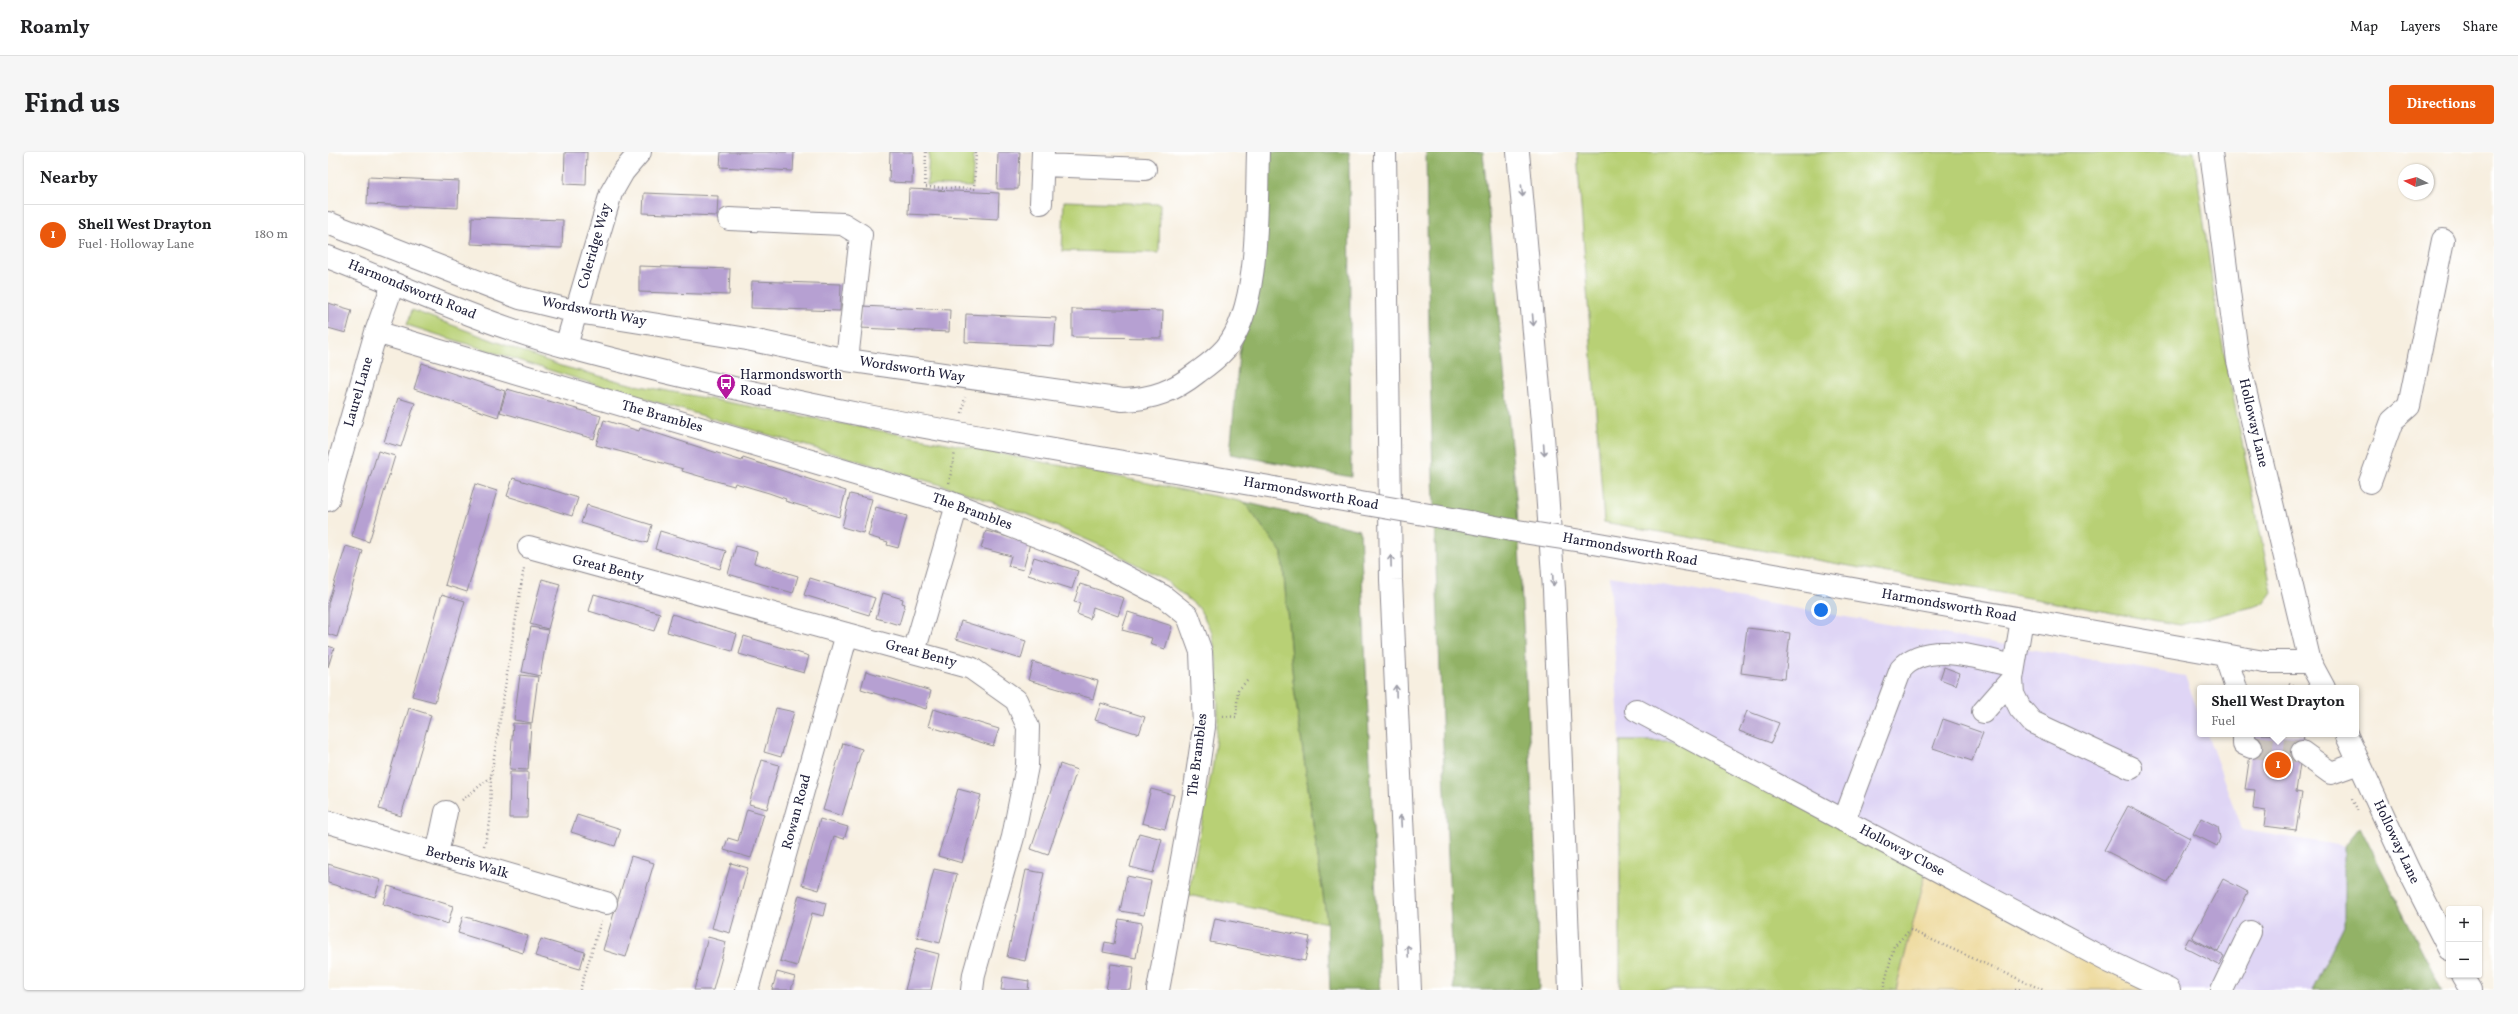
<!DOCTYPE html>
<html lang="en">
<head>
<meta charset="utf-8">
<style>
	body { margin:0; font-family:Vollkorn,serif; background:#f6f6f6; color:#202124 }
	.controls { position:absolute; right:12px; bottom:12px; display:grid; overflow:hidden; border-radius:4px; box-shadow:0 1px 3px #0004 }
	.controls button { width:36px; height:36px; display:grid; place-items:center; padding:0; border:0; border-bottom:1px solid #e0e0e0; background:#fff; color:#202124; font:20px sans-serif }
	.compass { position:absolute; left:2070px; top:12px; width:36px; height:36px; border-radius:50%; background:#fff; box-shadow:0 1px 3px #0004; rotate:276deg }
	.you { position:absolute; left:1493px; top:458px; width:14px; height:14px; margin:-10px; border:3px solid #fff; border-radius:50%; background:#1a73e8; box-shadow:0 0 0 6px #1a73e833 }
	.badge { display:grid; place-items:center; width:26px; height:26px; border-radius:50%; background:#ea580c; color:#fff; font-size:13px; font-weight:700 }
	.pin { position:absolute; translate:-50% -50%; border:2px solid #fff; box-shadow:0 1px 4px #0006 }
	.popup { position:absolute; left:1869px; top:533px; width:162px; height:52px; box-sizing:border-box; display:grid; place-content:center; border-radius:4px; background:#fff; filter:drop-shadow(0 1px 3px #0005); font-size:13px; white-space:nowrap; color:#757577 }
	.popup b { font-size:15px; color:#202124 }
	.popup::after { content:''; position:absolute; left:50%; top:100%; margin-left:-8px; border:8px solid transparent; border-top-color:#fff }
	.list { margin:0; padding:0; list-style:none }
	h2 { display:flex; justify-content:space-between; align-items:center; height:52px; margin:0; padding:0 16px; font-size:17px }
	h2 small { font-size:13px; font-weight:400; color:#757577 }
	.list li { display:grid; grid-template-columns:26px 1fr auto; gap:12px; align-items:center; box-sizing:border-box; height:60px; padding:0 16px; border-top:1px solid #e0e0e0 }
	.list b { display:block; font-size:15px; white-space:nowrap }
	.list p { margin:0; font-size:13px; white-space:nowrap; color:#757577 }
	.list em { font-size:13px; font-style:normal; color:#757577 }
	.map { position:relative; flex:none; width:2166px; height:838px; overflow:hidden; border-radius:4px }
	header { display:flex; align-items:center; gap:24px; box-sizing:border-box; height:56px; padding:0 20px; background:#fff; border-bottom:1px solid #e0e0e0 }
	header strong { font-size:19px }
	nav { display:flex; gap:22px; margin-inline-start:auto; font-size:14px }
	.intro { display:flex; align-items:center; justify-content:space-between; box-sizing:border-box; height:96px; padding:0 24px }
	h1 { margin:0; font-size:28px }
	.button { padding:10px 18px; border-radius:4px; background:#ea580c; color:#fff; font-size:14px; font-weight:700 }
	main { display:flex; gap:24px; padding:0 24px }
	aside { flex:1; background:#fff; border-radius:4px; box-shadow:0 1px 3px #0004 }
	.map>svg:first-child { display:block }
	.built { fill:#dfd5f5 }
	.green { fill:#b8d075; stroke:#6d7958 }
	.forest { fill:#92b266; stroke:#5a6a50 }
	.sand { fill:#eeda9e; stroke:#887e6c }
	.building { fill:#b6a0d2 }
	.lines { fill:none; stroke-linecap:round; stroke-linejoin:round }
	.minor-tunnel { stroke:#ccc6bf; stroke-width:22; stroke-dasharray:22 11; stroke-linecap:butt }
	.minor-casing { stroke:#8c888e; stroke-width:24 }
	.major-casing { stroke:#8c888e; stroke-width:24 }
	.highway-casing { stroke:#8c888e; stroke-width:24 }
	.path { stroke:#8c888e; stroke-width:2.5; stroke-dasharray:1 3; stroke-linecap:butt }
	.minor { stroke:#fff; stroke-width:22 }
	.major { stroke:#fff; stroke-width:22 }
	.highway { stroke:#fff; stroke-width:22 }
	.minor-bridge-casing { stroke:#8c888e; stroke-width:24; stroke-linecap:butt }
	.minor-bridge { stroke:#fff; stroke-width:22 }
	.oneway { stroke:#9c9ca7 }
	.labels { text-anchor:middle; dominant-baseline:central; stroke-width:3; stroke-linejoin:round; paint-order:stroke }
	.street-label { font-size:14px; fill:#22223b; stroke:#fff }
	.poi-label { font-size:14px; fill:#22223b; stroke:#fff; text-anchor:start }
</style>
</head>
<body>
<header>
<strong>Roamly</strong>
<nav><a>Map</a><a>Layers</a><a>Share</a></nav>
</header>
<div class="intro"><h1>Find us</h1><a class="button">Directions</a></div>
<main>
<aside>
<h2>Nearby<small></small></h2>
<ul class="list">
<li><span class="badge">1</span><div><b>Shell West Drayton</b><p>Fuel · Holloway Lane</p></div><em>180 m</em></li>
</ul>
</aside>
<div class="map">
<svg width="2166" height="838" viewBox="0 0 2166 838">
	<rect width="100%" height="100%" fill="#fff"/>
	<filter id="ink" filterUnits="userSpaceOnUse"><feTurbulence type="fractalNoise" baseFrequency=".025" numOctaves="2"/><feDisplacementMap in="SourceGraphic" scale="8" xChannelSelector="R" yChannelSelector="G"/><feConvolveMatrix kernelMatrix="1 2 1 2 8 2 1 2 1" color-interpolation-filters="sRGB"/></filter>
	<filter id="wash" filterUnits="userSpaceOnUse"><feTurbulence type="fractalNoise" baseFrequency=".012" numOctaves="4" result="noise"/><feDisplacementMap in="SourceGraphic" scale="16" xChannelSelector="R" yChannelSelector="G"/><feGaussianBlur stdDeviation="0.9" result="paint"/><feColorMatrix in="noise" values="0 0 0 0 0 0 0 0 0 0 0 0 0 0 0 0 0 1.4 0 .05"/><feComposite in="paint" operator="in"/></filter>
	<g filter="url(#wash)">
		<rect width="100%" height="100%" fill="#f7efe0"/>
		<path class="built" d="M1282 424 1857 524 1872 564V582H1879L1914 678 2016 694V773L1984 838H1843L1368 589H1292Z"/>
		<path class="green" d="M601 0H646L644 35 599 33Z
			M1249 0H1866L1889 164 1944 440 1936 451 1928 454 1852 473 1276 370Z
			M736 49 832 52 831 101 734 99Z
			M84 158 233 214 302 232 624 292 916 350 954 401 965 528 999 771 860 743 885 612 890 563 889 513 884 481 871 456 837 428 778 396 706 365 627 337 259 230 79 173Z
			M1292 589H1368L1600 713 1568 838H1292Z"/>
		<path class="forest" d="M933 0H1021L1023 325 902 302 911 202 918 168Z
			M1098 0H1155L1189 356 1208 718 1211 838H1126C1113 559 1101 280 1098 0Z
			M916 350 1032 378 1052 838H1002L999 771 965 528 954 401Z
			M2032 675 2041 693 2114 838H1984L2016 773V694Z"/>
		<path class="sand" d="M1600 713 1844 838H1568Z"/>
		<g id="blocks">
			<path class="building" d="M237 0H259L258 33 236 32Z
				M393 0H466L465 19 392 15Z
				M562 0H585L584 31 561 30Z
				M670 0H692L690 37H669Z
				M40 25 131 29 130 56 39 52Z
				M581 37 671 41 670 67 580 62Z
				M316 41 390 44 389 64 315 61Z
				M144 65 235 68 234 96 143 92Z
				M311 114 402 117 401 143 311 140Z
				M424 129 513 132 512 159 423 156Z
				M0 151 24 158 18 181 0 176Z
				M533 154 622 158 621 180 532 176Z
				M744 157 835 159 834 186 744 185Z
				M638 162 728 166 726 194 637 190Z
				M94 211 177 239 170 265 86 237Z
				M179 237 273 264 266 287 172 260Z
				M70 246 87 251 73 295 56 290Z
				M276 268 311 279 312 276 414 309 415 306 518 339 511 365 457 349 458 347 441 341 407 331 406 334 388 329 354 319 355 317 338 312 268 293Z
				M50 299 67 304 41 390 24 384Z
				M185 326 250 346 244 364 179 344Z
				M147 332 169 339 139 440 117 433Z
				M522 342 544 347 535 381 514 375Z
				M259 353 324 373 319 391 253 371Z
				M548 355 579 364 570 396 559 393 560 390 540 384Z
				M332 379 398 399 392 417 327 397Z
				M658 379 702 391 695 418 680 414 683 404 653 396Z
				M18 394 35 399 9 485 0 482V451Z
				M408 394 429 400 426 411 470 424 465 441 400 422Z
				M706 405 750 419 744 437 700 423Z
				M482 426 547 446 541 463 476 443Z
				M214 427 232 432 220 477 202 472Z
				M752 432 796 446 790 464 765 455 762 467 749 462 752 451 746 450Z
				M555 441 575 447 574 451 577 452 571 473 548 466Z
				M114 442 137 449 107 550 84 544Z
				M266 442 332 461 326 479 261 459Z
				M800 460 844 474 837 497 822 492 824 486 794 478Z
				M344 462 409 482 404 499 339 480Z
				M633 469 698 489 693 507 628 487Z
				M203 475 220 478 212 524 194 520Z
				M1419 476 1462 481 1457 527 1413 521Z
				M416 484 481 504 476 521 411 502Z
				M0 494 6 496 0 515Z
				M705 510 770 529 765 547 700 528Z
				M1616 515 1632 521 1628 533 1612 527Z
				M538 519 603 539 598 557 533 537Z
				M192 523 210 525 204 571 186 568Z
				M773 551 817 565 811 582 767 568Z
				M81 556 103 563 73 664 51 657Z
				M448 556 466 560 453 605 436 600Z
				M605 557 671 577 665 594 600 574Z
				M1419 559 1451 571 1443 591 1411 579Z
				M1615 567 1655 581 1644 609 1605 596Z
				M185 571 203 572 200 618 182 617Z
				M1925 582 1976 583 1968 640 1974 641 1968 678 1936 674 1938 659 1925 657 1927 638 1917 637Z
				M515 591 534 597 514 664 495 658Z
				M434 608 451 613 439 657 421 652Z
				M732 612 749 618 720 703 703 697Z
				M182 620H200L199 666H181Z
				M630 637 653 643 634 711 610 704Z
				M823 637 846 643 837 677 814 671Z
				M1800 654 1862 686 1839 730 1776 698Z
				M419 657 436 662 423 706 396 698 400 686 410 689Z
				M249 663 293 677 287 694 243 680Z
				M1873 666 1890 675 1892 686 1889 694 1865 682Z
				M492 667 520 675 516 687 506 684 491 738 474 733Z
				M811 681 834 687 825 721 802 715Z
				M303 704 326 711 298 805 275 798Z
				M403 711 420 716 402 781 384 776Z
				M0 712 53 728 47 745 0 731Z
				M606 717 629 722 612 791 589 785Z
				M698 718 716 721 697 809 679 805Z
				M799 724 823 729 816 763 792 759Z
				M1895 727 1920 740 1890 800 1864 786Z
				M60 734 125 754 120 772 55 752Z
				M471 743 498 751 495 764 484 761 469 814 452 809Z
				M135 764 200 784 195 801 130 781Z
				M887 766 982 785 977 809 882 790Z
				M791 767 814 771 808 806 775 800 777 790 786 792Z
				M380 785 398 790 385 838H366Z
				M1861 786 1896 804 1891 813 1856 795Z
				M213 787 257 800 252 817 207 804Z
				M588 796 611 802 603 838H577Z
				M783 812 806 815 803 838H778Z
				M449 820 467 825 463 838H444Z
				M675 825 701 829 700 838H673Z"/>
		</g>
	</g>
	<g filter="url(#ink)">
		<use href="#blocks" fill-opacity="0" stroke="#8c888e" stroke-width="1"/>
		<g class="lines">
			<path class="minor-tunnel" d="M1923 595 1974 600"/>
			<g class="minor-casing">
				<path id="minor" d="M715 13 817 17
					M713 51 715 0
					M401 67 515 72 533 83 519 208
					M0 71 192 146 249 160 419 187 519 208 795 248C825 247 846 239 870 220 880 213 890 205 898 196 933 154 928 53 930 0
					M0 105C79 136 157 172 239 195 471 258 709 295 946 336
					M48 180 618 349 750 400 835 444 860 464 873 500 876 575 867 636 830 838
					M238 194 283 41 295 20 312 0
					M2042 330 2064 269 2081 254 2115 88
					M0 348 48 180 65 132
					M1142 370 1183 378
					M1260 390 1936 510H1982
					M201 395 643 516 688 548 700 575 699 614 685 685 646 822 644 838
					M1694 467 1684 527 1685 542 1692 556 1704 570 1803 616
					M586 500 629 353
					M1897 503 1908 536
					M1308 558 1780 809 1841 838
					M1655 560 1684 527
					M1916 582V592L1923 595
					M1974 600 2003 621 2031 611
					M1516 669 1573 517C1599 487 1653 507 1686 514
					M0 670 278 751
					M109 702 118 660
					M419 838 519 482
					M1894 838 1922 780"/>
			</g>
			<g class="major-casing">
				<path id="major" d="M1883 0 1910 209 1982 510 1996 536
					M2018 582 2080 717 2121 797
					M2134 823 2143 838"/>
			</g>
			<g class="highway-casing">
				<path id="highway" d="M1057 0 1063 428 1082 838
					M1190 0 1214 270 1226 437 1242 838"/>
			</g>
			<path class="path" d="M598 0 597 35 646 37 648 0
				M634 261 637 245
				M621 331 627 300
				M1961 531 1970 536
				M895 564 908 565 910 538 921 527
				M2024 647 2030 659
				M134 648 163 625
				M156 694 162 671 163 624 196 415
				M252 838 273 769
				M1555 838 1566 794 1582 778 1715 838
				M1687 838H1692"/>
			<use href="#minor" class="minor"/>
			<use href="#major" class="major"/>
			<use href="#highway" class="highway"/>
			<g class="minor-bridge-casing">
				<path id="minor-bridge" d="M946 336 1142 370
					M1183 378 1260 390"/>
			</g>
			<use href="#minor-bridge" class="minor-bridge"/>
		</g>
		<defs><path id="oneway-shaft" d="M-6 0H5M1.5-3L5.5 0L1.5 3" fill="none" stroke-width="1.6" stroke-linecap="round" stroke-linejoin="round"/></defs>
		<g class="oneway">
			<use href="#oneway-shaft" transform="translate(1194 39) rotate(84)"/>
			<use href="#oneway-shaft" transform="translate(1205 168) rotate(85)"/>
			<use href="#oneway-shaft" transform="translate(1216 298) rotate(86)"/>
			<use href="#oneway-shaft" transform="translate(1063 409) rotate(-91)"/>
			<use href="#oneway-shaft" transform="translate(1225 428) rotate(86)"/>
			<use href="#oneway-shaft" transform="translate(1068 539) rotate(-92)"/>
			<use href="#oneway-shaft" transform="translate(1073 669) rotate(-93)"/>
			<use href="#oneway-shaft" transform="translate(1080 799) rotate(-93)"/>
		</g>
	</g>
	<defs>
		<g id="bus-pin" transform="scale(1)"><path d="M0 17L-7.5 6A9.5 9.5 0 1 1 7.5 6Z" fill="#b5179e" stroke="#fff"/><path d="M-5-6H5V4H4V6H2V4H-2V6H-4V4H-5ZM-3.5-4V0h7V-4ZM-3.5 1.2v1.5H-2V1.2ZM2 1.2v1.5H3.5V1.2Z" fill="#fff"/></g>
	</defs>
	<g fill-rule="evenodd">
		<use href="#bus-pin" x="398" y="231"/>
	</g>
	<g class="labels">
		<g class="street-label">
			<text transform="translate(267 94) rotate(-74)">Coleridge Way</text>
			<text transform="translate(84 138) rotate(22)">Harmondsworth Road</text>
			<text transform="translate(266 160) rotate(11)">Wordsworth Way</text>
			<text transform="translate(584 218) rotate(9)">Wordsworth Way</text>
			<text transform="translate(31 240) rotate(-74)">Laurel Lane</text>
			<text transform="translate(334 265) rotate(16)">The Brambles</text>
			<text transform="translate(1925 271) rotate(77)">Holloway Lane</text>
			<text transform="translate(983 342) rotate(10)">Harmondsworth Road</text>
			<text transform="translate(644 360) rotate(20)">The Brambles</text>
			<text transform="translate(1302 398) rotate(10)">Harmondsworth Road</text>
			<text transform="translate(280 417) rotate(15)">Great Benty</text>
			<text transform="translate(1621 454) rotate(10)">Harmondsworth Road</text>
			<text transform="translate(593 502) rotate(15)">Great Benty</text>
			<text transform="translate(870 603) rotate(-83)">The Brambles</text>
			<text transform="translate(469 660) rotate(-75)">Rowan Road</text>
			<text transform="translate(2068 690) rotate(65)">Holloway Lane</text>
			<text transform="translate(1574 699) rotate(28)">Holloway Close</text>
			<text transform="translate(139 711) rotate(16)">Berberis Walk</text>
		</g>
		<g class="poi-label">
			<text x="412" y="223">Harmondsworth<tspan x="412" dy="16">Road</tspan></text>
		</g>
	</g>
</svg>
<div class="controls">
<button>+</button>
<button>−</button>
</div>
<svg class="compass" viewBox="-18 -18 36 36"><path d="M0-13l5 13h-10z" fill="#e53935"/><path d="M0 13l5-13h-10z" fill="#757577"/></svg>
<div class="you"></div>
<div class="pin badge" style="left:1950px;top:613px">1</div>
<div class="popup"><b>Shell West Drayton</b>Fuel</div>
</div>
</main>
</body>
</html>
